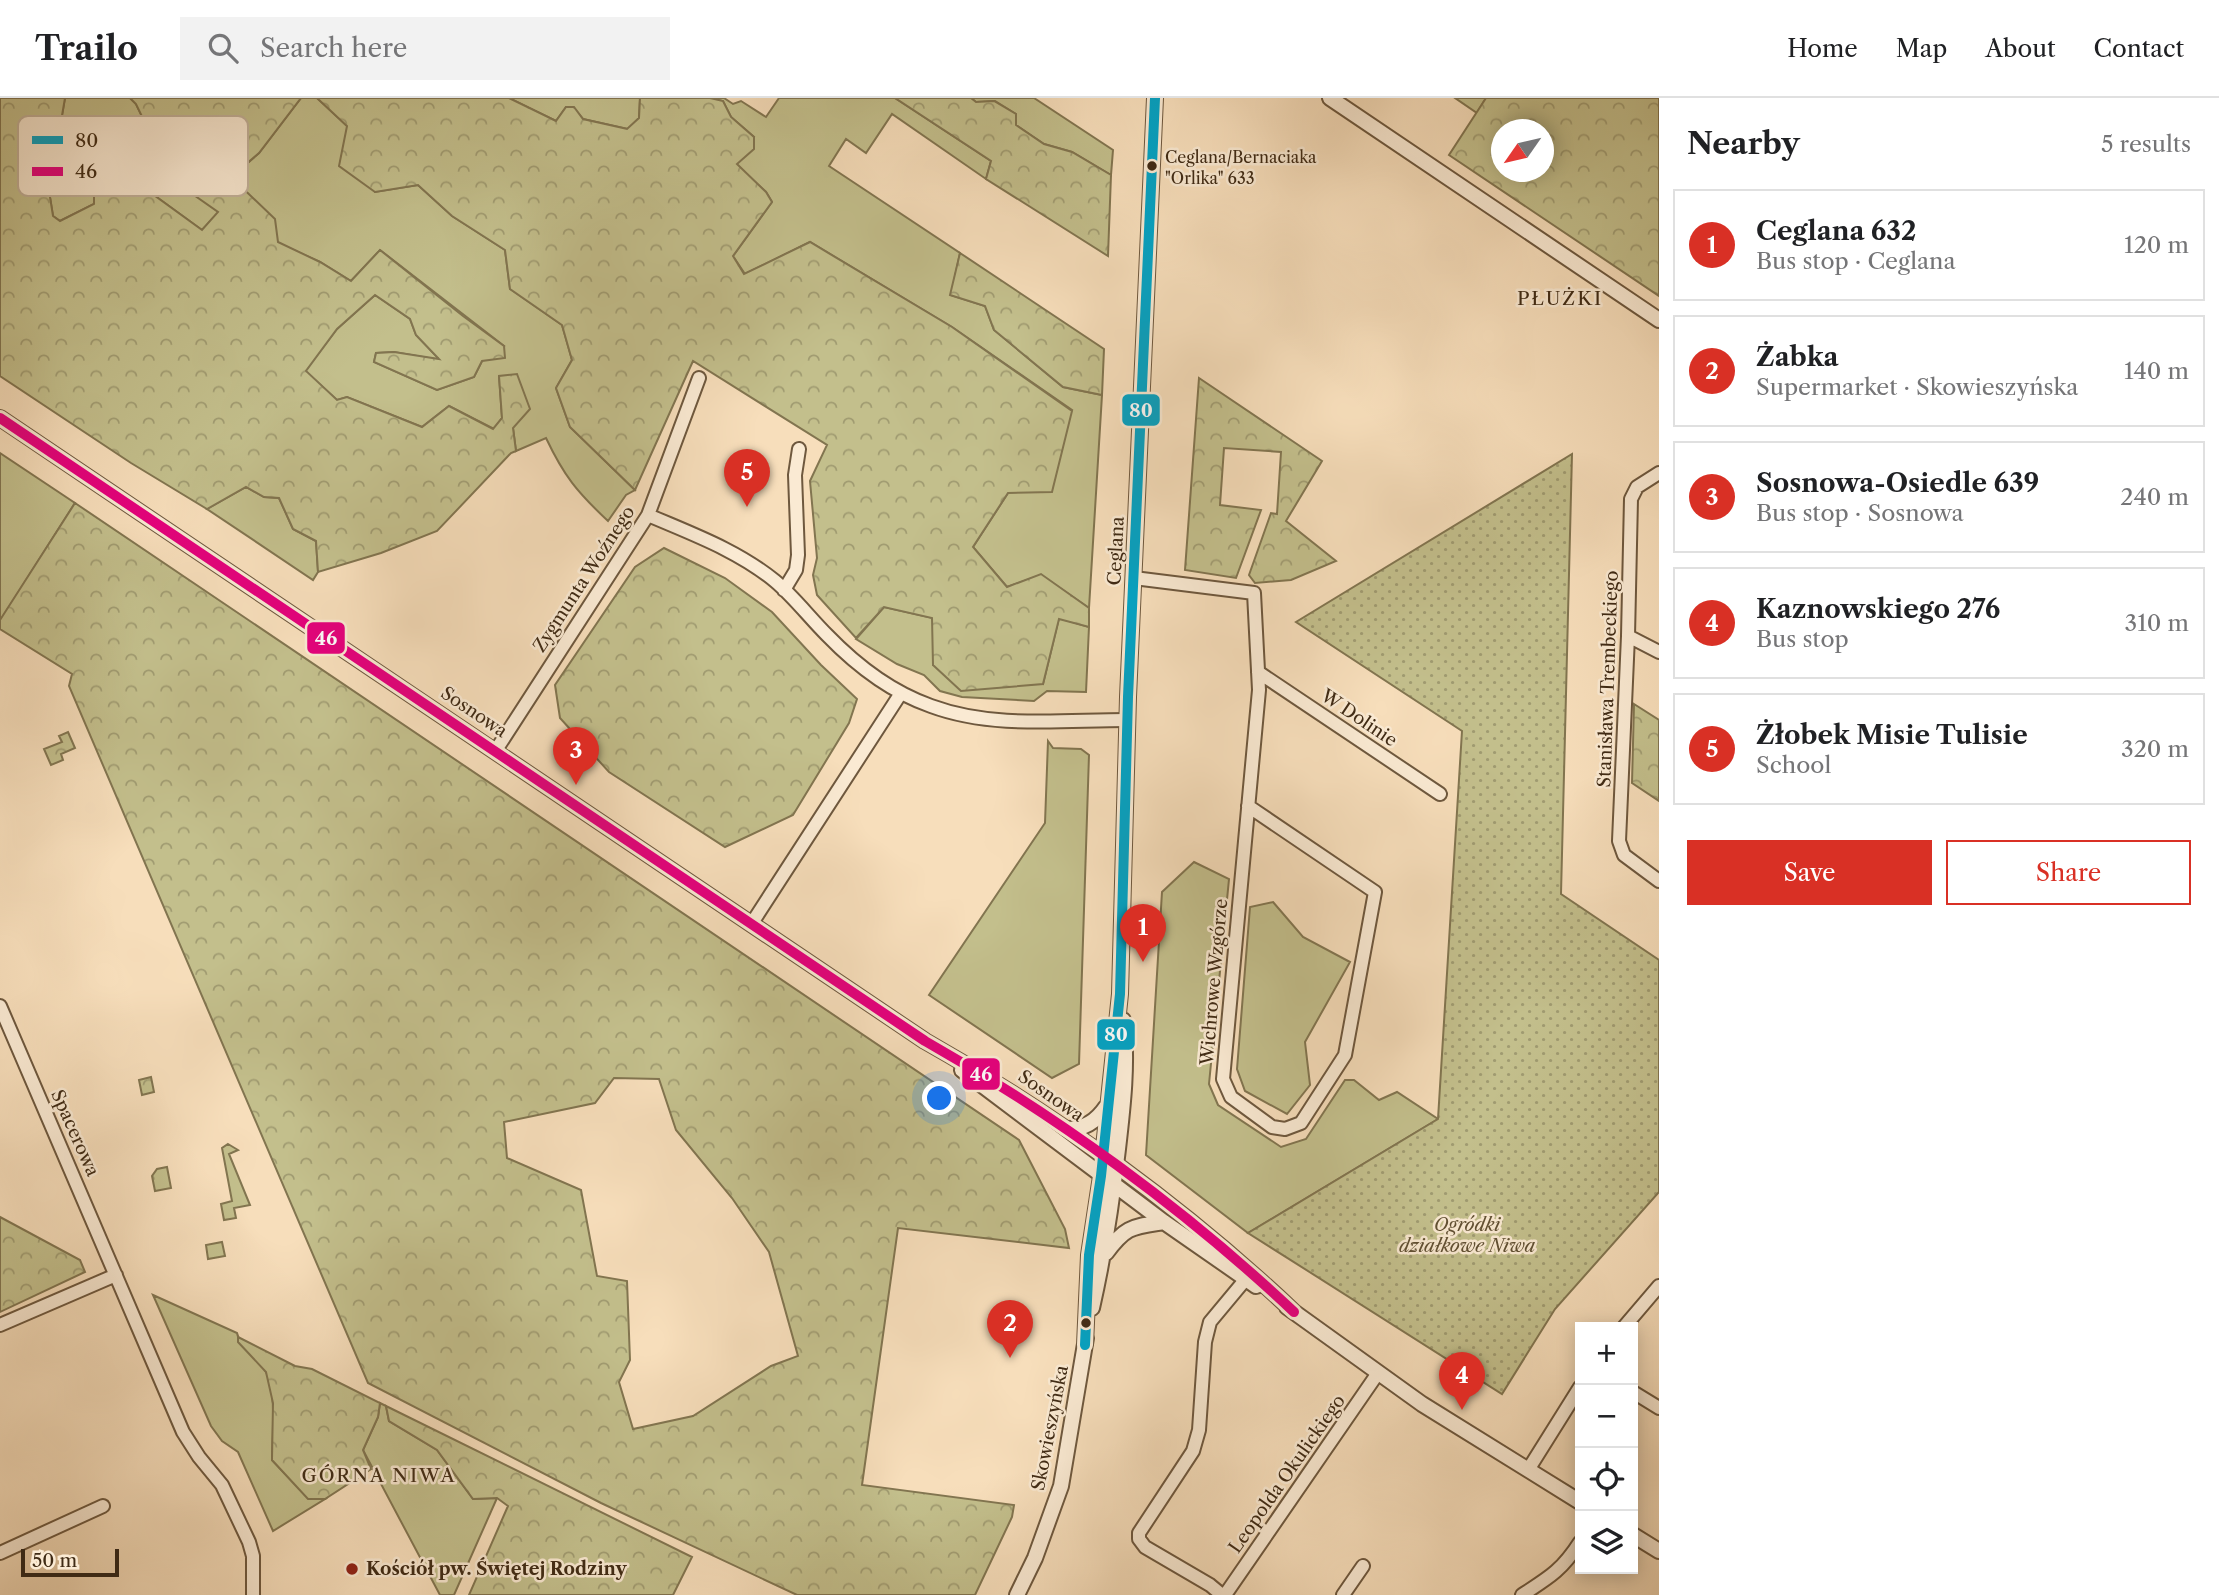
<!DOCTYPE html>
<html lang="en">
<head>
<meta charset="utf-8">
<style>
	body { margin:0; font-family:"Libre Caslon Text",serif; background:#f2f2f2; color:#202124 }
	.controls { position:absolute; right:21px; bottom:21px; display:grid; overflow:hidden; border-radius:0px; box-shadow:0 4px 18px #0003 }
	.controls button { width:63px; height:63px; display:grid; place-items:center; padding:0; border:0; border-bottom:2px solid #e0e0e0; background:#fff; color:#202124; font:35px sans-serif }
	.compass { position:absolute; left:1491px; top:21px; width:63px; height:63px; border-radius:50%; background:#fff; box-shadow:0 4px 18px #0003; rotate:236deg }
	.scale { position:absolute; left:21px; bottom:18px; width:98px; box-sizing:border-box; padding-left:7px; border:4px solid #402b15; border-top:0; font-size:19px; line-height:24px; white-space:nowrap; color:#402b15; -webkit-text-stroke:5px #faead3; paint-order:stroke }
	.you { position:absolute; left:940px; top:1001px; width:24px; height:24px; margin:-18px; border:5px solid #fff; border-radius:50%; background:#1a73e8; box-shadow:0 0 0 10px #1a73e833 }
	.badge { display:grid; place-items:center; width:46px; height:46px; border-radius:50%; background:#d93025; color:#fff; font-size:23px; font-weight:700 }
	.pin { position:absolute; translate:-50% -58px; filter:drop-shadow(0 2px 4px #0008) }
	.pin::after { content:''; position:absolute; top:37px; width:24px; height:21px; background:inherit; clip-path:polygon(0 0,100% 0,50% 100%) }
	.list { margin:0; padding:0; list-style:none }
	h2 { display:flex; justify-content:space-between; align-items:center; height:91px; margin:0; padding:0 28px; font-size:30px }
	h2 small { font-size:23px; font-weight:400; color:#757577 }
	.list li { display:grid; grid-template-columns:46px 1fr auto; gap:21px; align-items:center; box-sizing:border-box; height:112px; margin:0 14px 14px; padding:0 14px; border:2px solid #e0e0e0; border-radius:0px }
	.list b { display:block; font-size:26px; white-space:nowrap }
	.list p { margin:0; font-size:23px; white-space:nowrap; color:#757577 }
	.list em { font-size:23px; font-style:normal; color:#757577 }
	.actions { display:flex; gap:14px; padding:21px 28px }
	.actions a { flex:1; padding:16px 0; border:2px solid #d93025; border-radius:0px; text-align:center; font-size:24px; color:#d93025 }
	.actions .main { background:#d93025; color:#fff }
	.icon { flex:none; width:38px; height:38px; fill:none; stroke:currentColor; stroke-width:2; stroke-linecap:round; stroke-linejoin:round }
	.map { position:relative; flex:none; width:1659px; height:1497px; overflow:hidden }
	header { display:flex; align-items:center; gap:42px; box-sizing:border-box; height:98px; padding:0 35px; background:#fff; border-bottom:2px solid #e0e0e0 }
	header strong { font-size:33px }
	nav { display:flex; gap:38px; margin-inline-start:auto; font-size:24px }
	.search { width:490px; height:63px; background:#f2f2f2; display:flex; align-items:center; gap:18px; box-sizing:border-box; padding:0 24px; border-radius:0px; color:#757577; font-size:26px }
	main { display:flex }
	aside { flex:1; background:#fff }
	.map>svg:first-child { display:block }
	.grass { fill:#c3bf8c; stroke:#827550; stroke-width:2 }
	.forest { fill:url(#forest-crowns); stroke:#827550; stroke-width:2; fill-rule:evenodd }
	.garden { fill:url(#garden-dots); stroke:#827550; stroke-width:2 }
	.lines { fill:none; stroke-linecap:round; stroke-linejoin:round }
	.minor-casing { stroke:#6e583e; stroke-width:16 }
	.tertiary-casing { stroke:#6e583e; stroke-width:18 }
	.minor { stroke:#faead3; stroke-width:12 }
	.tertiary { stroke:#faead3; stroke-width:14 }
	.bus-1-casing { stroke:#faead3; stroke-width:16 }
	.bus-2-casing { stroke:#faead3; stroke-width:16 }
	.bus-1 { stroke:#03a3c5; stroke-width:10 }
	.bus-2 { stroke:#e5007d; stroke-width:10 }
	.bus-dot { fill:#402b15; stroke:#faead3; stroke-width:2.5 }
	.poi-dot { fill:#8f2418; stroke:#faead3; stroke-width:2.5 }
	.labels { text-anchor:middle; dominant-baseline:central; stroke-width:5; stroke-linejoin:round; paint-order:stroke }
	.bus-label { font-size:16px; fill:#402b15; stroke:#faead3; text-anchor:start }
	.street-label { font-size:18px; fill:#402b15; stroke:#faead3 }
	.park-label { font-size:18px; font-style:italic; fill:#615033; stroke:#faead3 }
	.poi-label { font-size:18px; font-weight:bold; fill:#402b15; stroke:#faead3; text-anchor:start }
	.neighbourhood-label { font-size:19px; letter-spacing:2px; fill:#402b15; stroke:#faead3 }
	.key { fill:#faead3; stroke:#c2b19a; stroke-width:2 }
	.key-label { font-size:19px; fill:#402b15 }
	.line-badge { stroke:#faead3; stroke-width:2.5 }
	.badge-label { font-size:19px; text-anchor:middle; font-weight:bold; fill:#fff }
</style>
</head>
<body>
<header>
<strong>Trailo</strong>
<div class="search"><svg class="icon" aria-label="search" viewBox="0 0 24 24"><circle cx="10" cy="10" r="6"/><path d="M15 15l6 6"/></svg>Search here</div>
<nav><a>Home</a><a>Map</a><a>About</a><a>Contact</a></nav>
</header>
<main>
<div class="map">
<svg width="1659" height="1497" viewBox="0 0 1659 1497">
	<defs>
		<pattern id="forest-crowns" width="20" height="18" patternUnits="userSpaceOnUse" patternTransform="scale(1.75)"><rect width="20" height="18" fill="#c3bf8c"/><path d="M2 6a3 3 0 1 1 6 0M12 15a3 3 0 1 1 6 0" fill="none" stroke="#a09b71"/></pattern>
		<pattern id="garden-dots" width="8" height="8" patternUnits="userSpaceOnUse" patternTransform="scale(1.75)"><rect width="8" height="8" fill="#c3bf8c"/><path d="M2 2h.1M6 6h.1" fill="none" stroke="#a09b71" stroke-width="1.8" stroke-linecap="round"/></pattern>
	</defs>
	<rect width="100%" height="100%" fill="#f7debb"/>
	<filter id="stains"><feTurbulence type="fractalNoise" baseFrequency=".00286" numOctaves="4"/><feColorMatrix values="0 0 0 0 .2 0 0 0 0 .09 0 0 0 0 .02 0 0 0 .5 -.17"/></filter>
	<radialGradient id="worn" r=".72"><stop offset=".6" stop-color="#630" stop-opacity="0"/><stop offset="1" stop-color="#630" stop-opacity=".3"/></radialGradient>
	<path class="grass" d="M65 0H130L136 6 150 35 137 58 124 51 88 54 76 44 69 46 67 60 94 69V106L60 123 53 118 49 93Z
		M301 0H317L347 28 375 94 418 87 452 118 505 152 510 191 562 227 572 262 556 290 570 329 635 392 626 397 608 423C577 394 564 378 546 340L516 353 513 330 499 278 502 320 494 331 449 308 422 329 347 299 337 302 305 273 337 231 375 197 410 221 416 237 440 262 394 254 376 255 374 264 437 292 474 279 482 263 504 248 380 152 351 183 320 164 278 145 231 80 259 55Z
		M509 0H640L639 20 628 31 583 21 573 9H566L556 23Z
		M710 0H724L733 6 741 3 766 19 779 0H895L991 63 986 81 892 16 866 55 846 41 829 68 960 155 951 197 985 208 994 232 1063 289 1102 297 1089 510 1041 477 1007 489 973 449 1008 395 1072 312 952 229 810 144 745 176 733 158 772 104 766 94 736 66 754 39 731 19 723 3Z
		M971 0H1034L1113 52 1111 77 1072 54 1044 46 1016 27V16L995 3 976 4Z
		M1455 0H1486L1477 15Z
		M151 66 219 114 202 132 147 92Z
		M0 355 75 405 0 523Z
		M246 389 264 399 279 400 293 431 316 443 318 474 313 482 207 411Z
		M884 509 933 520V567L1043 586 1059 520 1089 529 1086 594 1047 593 1034 603 962 599 940 593 924 577 897 566 856 541Z
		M1048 643 1053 650 1081 651 1089 657 1079 966 1052 980 929 897 1045 725Z
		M1194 764 1229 781 1209 986 1218 1007 1281 1049 1306 1041 1345 982H1354L1379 1002 1397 994 1438 1021 1248 1135 1146 1057 1162 794Z
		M1273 804 1303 839 1350 864 1305 944 1310 987 1287 1016 1245 993 1237 971 1250 809Z
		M228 1046 238 1052 229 1056 250 1107 234 1110 236 1120 224 1122 221 1106 232 1103 222 1050Z
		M153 1197 237 1235C241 1254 258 1258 266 1274 277 1294 272 1339 272 1362L308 1400 325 1401 273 1433 238 1354 222 1343 211 1328Z
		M380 1305 386 1308 389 1323 437 1352 473 1401 497 1400 454 1497H440L363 1352 378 1319Z"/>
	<path class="forest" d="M0 0H65L49 93 53 118 60 123 94 106V69L67 60 69 46 76 44 88 54 124 51 138 58 150 35 136 6 130 0H301L259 55 231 79 275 121 278 144 320 164 351 183 380 152 463 218 504 248 505 260 482 263 474 279 437 292 374 264 376 255 394 254 439 261 416 237 410 221 375 197 337 231 306 273 337 302 347 299 422 329 449 308 493 331 502 320 499 278 517 276 530 311 513 330 516 353 511 355 437 433 381 455 318 474 316 443 293 431 279 400 264 399 246 389 207 411 131 365 0 278ZM151 67 218 114 202 132 147 92Z
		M317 0H509L556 23 566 9H574L583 21 627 31 639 20 640 0H710L723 3 731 19 754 39V51L737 66 766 94 772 104 733 158 744 176 810 144 952 229 1072 313 1052 394 1008 395 973 449 1007 489 1041 476 1089 510V529L1059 521 1043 586 961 593 933 567 932 520 884 509 856 540 817 497 813 477 817 460 810 383 827 347 693 263 635 392 570 329 556 290 572 262 562 227 510 191 505 152 452 118 418 87 375 94 339 68 347 28Z
		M895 0H971L976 4 994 3 1016 16V27L1044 46 1072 54 1111 77 1108 158 986 81 991 63Z
		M1486 0H1659V198L1449 57ZM1502 32H1544V74H1502Z
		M960 155 1104 251 1102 297 1063 289 994 232 985 208 950 197Z
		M1199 280 1322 363 1286 423 1336 463 1291 482 1255 485 1249 477 1271 415 1277 416 1281 354 1224 350 1220 407 1261 412 1236 480 1185 472Z
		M75 405 1019 1042 1065 1131 1069 1150 898 1130 862 1387 1014 1407 1012 1419 975 1497H797L601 1405 368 1285 69 588 72 576 0 531V522ZM614 980 659 981 676 1032 732 1100 769 1154 798 1258 771 1268 693 1318 633 1331 619 1284 630 1262 627 1183 597 1178 581 1092 507 1060 504 1024 595 1005Z
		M664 450 725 480 772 514 821 567 857 601 849 625 793 717 725 749 609 674 560 620 555 587 635 469Z
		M1634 606 1659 622V703L1632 685Z
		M68 634 75 650 61 656 63 662 51 667 44 651 62 644 59 638Z
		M151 979 154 994 142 997 139 982Z
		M167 1069 171 1090 155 1093 152 1078 157 1071Z
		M0 1119 80 1162 85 1174 0 1214Z
		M222 1144 225 1158 208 1161 206 1147Z
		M238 1239 295 1268 312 1271 380 1305 378 1319 363 1352 371 1371 325 1401H308L272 1362 273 1305 266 1274 238 1244Z
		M386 1308 692 1459 673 1497H469L508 1408 497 1400 473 1401 437 1352 389 1323Z"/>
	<path class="garden" d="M1572 356 1561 796 1659 862V1094L1555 1211 1502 1296 1248 1135 1438 1021 1462 633 1296 524Z"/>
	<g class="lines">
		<g class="minor-casing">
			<path id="minor" d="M1659 375 1637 389 1631 401 1628 538 1619 743 1624 757 1659 783
				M648 417C692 436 737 452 775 483 794 499 809 519 827 537 856 567 891 594 931 608 993 631 1063 622 1127 622
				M1134 480 1254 495 1259 592 1223 981 1231 999 1272 1029 1285 1031 1301 1025 1345 957 1375 794 1248 708
				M784 492 796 472 798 457 795 377 799 351
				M1628 538 1659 554
				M1258 574 1440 696
				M496 652 648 417 699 280
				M752 825 901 595
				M0 908 183 1334 199 1359 222 1387 249 1444 253 1458V1497
				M0 1227 116 1177
				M1624 1229 1659 1188
				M1633 1294 1659 1310
				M1528 1372 1580 1289
				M0 1455 103 1408
				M1222 1497 1210 1487 1145 1449 1139 1441V1435L1193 1353 1199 1332 1205 1244 1210 1224 1250 1176
				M1225 1497 1378 1275
				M1343 1497 1363 1468
				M1522 1497C1550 1479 1562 1472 1580 1444"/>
		</g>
		<g class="tertiary-casing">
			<path id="tertiary" d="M1330 0 1659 222
				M0 320 925 943C1056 1017 1185 1111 1294 1214
				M962 972 1164 1124 1256 1188
				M1065 1031C1083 1032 1096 1024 1106 1009
				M1106 1155C1126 1128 1132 1129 1164 1124
				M1287 1209 1422 1306 1580 1404
				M1092 1210C1104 1157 1112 1104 1118 1051 1123 1008 1128 965 1123 922
				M1085 1247 1089 1157 1101 1078 1120 896 1128 599 1155 0
				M1633 1437 1659 1453
				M1017 1497 1035 1460 1061 1388 1086 1240"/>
		</g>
		<use href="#minor" class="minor"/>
		<use href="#tertiary" class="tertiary"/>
		<g class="bus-1-casing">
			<path id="bus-1" d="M1085 1247 1089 1157 1101 1078 1120 896 1128 599 1155 0"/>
		</g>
		<g class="bus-2-casing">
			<path id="bus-2" d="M0 320 925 943C1056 1017 1185 1111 1294 1214"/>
		</g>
		<use href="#bus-1" class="bus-1"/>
		<use href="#bus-2" class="bus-2"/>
	</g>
	<g class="bus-dot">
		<circle cx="1152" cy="68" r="6"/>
		<circle cx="1086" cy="1225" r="6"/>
	</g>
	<circle class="poi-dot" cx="352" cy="1471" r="7"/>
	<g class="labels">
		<g class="bus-label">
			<text x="1165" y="59">Ceglana/Bernaciaka<tspan x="1165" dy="21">"Orlika" 633</tspan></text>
		</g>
		<g class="street-label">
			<text transform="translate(1116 453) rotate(-87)">Ceglana</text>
			<text transform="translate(584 481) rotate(-57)">Zygmunta Woźnego</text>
			<text transform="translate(1608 581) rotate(-88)">Stanisława Trembeckiego</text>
			<text transform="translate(474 614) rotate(34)">Sosnowa</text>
			<text transform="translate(1359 620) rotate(34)">W Dolinie</text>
			<text transform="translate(1214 884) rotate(-85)">Wichrowe Wzgórze</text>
			<text transform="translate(1051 998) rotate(35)">Sosnowa</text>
			<text transform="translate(75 1035) rotate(66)">Spacerowa</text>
			<text transform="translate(1050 1330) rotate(-79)">Skowieszyńska</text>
			<text transform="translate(1287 1376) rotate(-55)">Leopolda Okulickiego</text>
		</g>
		<g class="park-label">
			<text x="1467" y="1127">Ogródki<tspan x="1467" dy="21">działkowe Niwa</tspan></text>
		</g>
		<g class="poi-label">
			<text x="366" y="1471">Kościół pw. Świętej Rodziny</text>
		</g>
		<g class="neighbourhood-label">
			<text x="1560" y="200">PŁUŻKI</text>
			<text x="379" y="1377">GÓRNA NIWA</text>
		</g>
	</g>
	<rect x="18" y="18" width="230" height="80" rx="10" class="key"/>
	<rect x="32" y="38" width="31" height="8" fill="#03a3c5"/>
	<rect x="32" y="69" width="31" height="9" fill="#e5007d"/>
	<g class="key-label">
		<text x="75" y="49">80</text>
		<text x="75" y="80">46</text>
	</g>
	<g class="line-badge">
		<rect x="1121" y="295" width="40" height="34" rx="7" fill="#03a3c5"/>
		<rect x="306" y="523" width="40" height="34" rx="7" fill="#e5007d"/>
		<rect x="1096" y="920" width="40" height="33" rx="7" fill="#03a3c5"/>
		<rect x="961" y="959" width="40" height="34" rx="7" fill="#e5007d"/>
	</g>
	<g class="badge-label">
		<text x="1141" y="319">80</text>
		<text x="326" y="547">46</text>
		<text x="1116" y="943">80</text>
		<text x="981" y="983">46</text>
	</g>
	<rect width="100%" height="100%" filter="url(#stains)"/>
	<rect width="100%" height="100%" fill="url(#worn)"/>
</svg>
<div class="controls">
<button>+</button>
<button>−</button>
<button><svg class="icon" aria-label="locate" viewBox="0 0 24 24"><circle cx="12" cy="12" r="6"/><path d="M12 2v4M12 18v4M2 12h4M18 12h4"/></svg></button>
<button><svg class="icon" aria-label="layers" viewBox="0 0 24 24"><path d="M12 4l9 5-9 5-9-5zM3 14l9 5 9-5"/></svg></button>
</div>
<svg class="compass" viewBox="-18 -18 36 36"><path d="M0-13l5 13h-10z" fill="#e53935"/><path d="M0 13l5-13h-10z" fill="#757577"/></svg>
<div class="scale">50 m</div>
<div class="you"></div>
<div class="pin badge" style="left:1143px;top:864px">1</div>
<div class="pin badge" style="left:1010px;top:1260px">2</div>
<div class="pin badge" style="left:576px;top:687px">3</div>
<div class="pin badge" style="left:1462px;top:1312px">4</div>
<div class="pin badge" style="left:747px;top:409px">5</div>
</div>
<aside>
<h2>Nearby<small>5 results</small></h2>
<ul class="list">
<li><span class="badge">1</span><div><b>Ceglana 632</b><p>Bus stop · Ceglana</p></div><em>120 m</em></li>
<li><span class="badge">2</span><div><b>Żabka</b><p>Supermarket · Skowieszyńska</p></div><em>140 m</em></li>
<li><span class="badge">3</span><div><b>Sosnowa-Osiedle 639</b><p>Bus stop · Sosnowa</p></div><em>240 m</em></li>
<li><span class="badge">4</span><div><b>Kaznowskiego 276</b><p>Bus stop</p></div><em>310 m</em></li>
<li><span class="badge">5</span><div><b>Żłobek Misie Tulisie</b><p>School</p></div><em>320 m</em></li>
</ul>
<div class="actions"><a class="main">Save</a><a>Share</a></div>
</aside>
</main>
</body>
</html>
